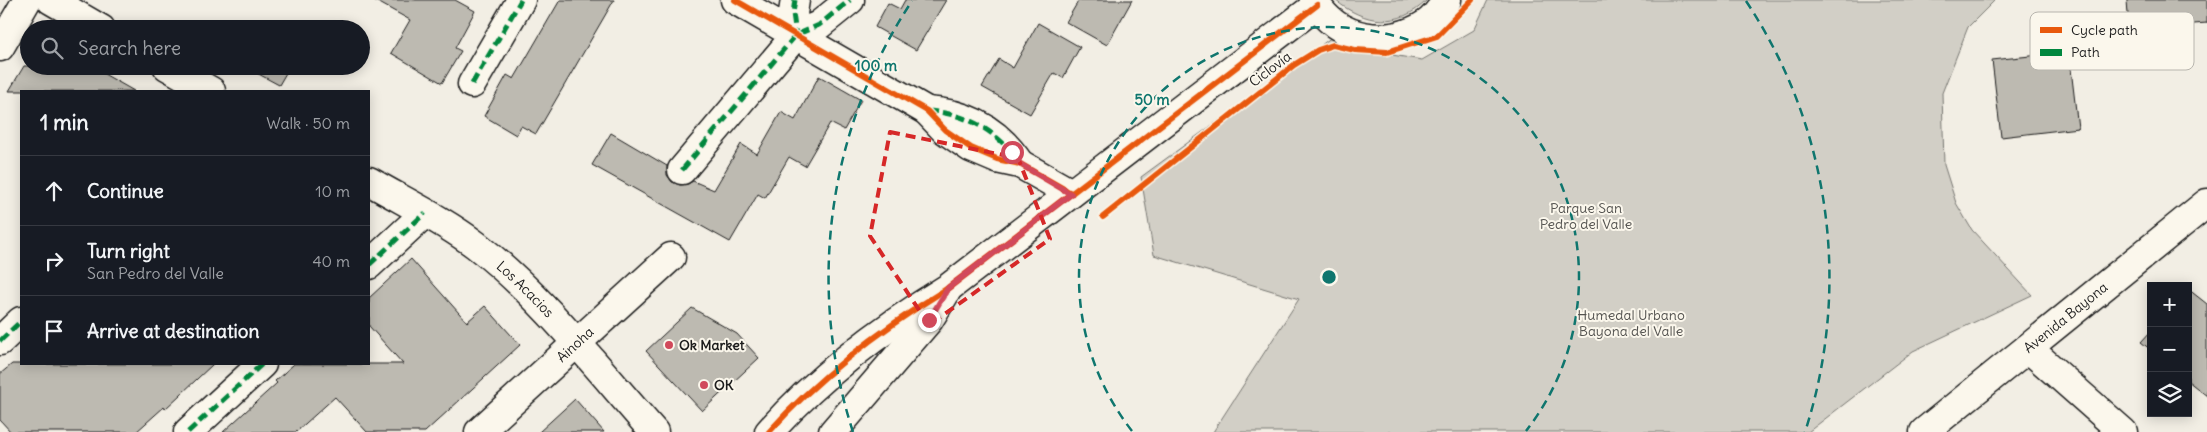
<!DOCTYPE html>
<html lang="en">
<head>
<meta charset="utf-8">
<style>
	body { margin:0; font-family:Delius,sans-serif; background:#20242c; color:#f1f3f6 }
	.controls { position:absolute; right:15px; bottom:15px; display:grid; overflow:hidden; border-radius:0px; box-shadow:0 2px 12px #0003 }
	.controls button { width:45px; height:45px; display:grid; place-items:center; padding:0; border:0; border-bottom:1px solid #363941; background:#171b24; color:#f1f3f6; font:25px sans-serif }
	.stop { position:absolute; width:15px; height:15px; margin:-11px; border:4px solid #d1495b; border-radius:50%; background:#fff }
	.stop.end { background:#d1495b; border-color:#fff; box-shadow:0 1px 5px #0008 }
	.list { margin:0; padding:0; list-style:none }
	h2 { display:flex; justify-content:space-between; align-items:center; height:65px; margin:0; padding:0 20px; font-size:21px }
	h2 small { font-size:16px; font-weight:400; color:#9ea1a6 }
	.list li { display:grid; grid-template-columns:32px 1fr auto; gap:15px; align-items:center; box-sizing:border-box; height:70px; padding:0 20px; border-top:1px solid #363941 }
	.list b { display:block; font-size:19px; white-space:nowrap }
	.list p { margin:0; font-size:16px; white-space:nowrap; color:#9ea1a6 }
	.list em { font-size:16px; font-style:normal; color:#9ea1a6 }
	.icon { flex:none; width:28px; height:28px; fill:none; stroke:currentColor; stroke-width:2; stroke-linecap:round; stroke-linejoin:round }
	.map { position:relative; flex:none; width:2207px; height:432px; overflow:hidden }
	.search { position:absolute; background:#171b24; box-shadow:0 2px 12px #0003; left:20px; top:20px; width:350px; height:55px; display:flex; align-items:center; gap:12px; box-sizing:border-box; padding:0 18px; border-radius:28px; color:#9ea1a6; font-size:19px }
	.panel { position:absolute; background:#171b24; box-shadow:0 2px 12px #0003; left:20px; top:90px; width:350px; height:275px; border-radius:0px }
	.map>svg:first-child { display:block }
	.green { fill:#d2cfc6; stroke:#777671 }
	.building { fill:#bdbab1; stroke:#1c1c1c }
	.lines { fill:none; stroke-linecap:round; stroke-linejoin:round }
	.minor-casing { stroke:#1c1c1c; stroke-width:31 }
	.secondary-casing { stroke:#1c1c1c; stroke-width:31 }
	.minor { stroke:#fbf7ec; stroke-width:28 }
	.secondary { stroke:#fbf7ec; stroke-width:28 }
	.quiet { stroke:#00873e; stroke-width:5; stroke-dasharray:10 5; stroke-linecap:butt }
	.cycleway-casing { stroke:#fbf7ec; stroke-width:9 }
	.cycleway { stroke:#e8590c; stroke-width:6 }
	.route { stroke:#d1495b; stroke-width:6 }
	.marked { fill:none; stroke:#d62828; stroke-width:4; stroke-dasharray:10 6; stroke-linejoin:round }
	.ring { fill:none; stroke:#0f766e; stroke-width:2.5; stroke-dasharray:9 6 }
	.poi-dot { fill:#d1495b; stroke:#fbf7ec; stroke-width:2 }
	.labels { text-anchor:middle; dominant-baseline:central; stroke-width:4; stroke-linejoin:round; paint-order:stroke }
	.street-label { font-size:14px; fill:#1c1c1c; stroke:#fbf7ec }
	.park-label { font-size:14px; fill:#53524f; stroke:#fbf7ec }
	.poi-label { font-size:14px; font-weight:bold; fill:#1c1c1c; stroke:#fbf7ec; text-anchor:start }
	.key { fill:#fbf7ec; stroke:#b8b5ae; stroke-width:1 }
	.key-label { font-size:14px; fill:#1c1c1c }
	.centre { fill:#0f766e; stroke:#fbf7ec; stroke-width:2.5 }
	.ring-label { font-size:15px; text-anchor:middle; font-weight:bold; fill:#0f766e; stroke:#fbf7ec; stroke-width:4; stroke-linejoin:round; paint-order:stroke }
</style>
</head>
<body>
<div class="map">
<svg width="2207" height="432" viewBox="0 0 2207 432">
	<rect width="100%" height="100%" fill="#f2eee4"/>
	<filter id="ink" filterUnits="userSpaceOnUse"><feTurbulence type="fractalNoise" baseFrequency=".02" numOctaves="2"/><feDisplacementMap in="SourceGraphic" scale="10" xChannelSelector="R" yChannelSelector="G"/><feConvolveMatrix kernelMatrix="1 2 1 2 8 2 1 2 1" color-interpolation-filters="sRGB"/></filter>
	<g filter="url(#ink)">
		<path class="green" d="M1335 0H1427C1399 29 1364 24 1335 0Z
			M1488 0H1995L1968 27 1942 93 1944 165 1956 203 1972 230 2032 295 1913 351 1808 432H1213L1299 299 1154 255 1141 177 1332 37 1386 54 1422 60 1474 30Z"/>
		<path class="building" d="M374 0H455L475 11 455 48 461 51 442 83 391 53 410 20Z
			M560 0H614L536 134 521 126 516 135 484 116 507 75 514 79Z
			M905 0H946L916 50 875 27 888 3 900 9Z
			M1079 0H1132L1107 45 1066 22Z
			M2127 0H2207V23L2129 29Z
			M1038 23 1080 47 1063 78 1054 73 1030 114 982 87 999 59 1013 68Z
			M2069 52 2078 128 2001 137 1992 60Z
			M24 66H90L134 91H9Z
			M255 66H290L279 85 253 71Z
			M819 76 861 100 844 130 830 123 805 166 789 157 765 198 758 194 730 242 592 165 611 133 667 166V175L672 182 680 185 688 184 693 181 714 190 741 144 757 154 781 112 795 120Z
			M411 259 467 322 485 306 520 345 425 432H367L335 397 296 432H223L277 383 275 381 294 364H403L369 326V298Z
			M2188 289 2207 304V396L2188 381Z
			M692 308 737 334 759 358 702 411 646 351Z
			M2151 331V350L2141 342Z
			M12 364H213L165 409 164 407 136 432H11L0 420V374Z
			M575 399 604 432H539Z"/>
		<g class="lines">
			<g class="minor-casing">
				<g id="minor">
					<path d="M51 0 101 29"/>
					<path d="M735 0 927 111 945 130 971 148 997 159 1020 164 1071 193"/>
					<path d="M795 0 793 13 796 35"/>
					<path d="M1314 0C1336 41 1390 48 1426 24 1435 18 1441 9 1447 0"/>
					<path d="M0 47 27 0"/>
					<path d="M167 66 211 91"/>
					<path d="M472 84 521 0"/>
					<path d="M927 111C967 113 998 131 1020 164"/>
					<path d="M682 170 796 35 819 25 850 0"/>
					<path id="s1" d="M369 181C405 202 443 220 476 245 541 295 599 370 654 432"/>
					<path d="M369 265 425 213"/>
					<path d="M0 341 21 321"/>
					<path d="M2028 348 2123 432"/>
					<path d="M188 432 262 364"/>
					<path id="s2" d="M479 432 671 257"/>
					<path d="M769 432C820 375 883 328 948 288L1317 5"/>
					<path d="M833 432 929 320 946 292"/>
				</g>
			</g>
			<g class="secondary-casing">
				<g id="secondary">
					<path id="s3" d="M1924 432 2207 203"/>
				</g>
			</g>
			<use href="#minor" class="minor"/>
			<use href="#secondary" class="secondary"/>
			<path class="quiet" d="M795 0 793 13 796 35
				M472 84 521 0
				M927 111C967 113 998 131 1020 164
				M682 170 796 35 819 25 850 0
				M369 265 425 213
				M0 341 21 321
				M188 432 262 364"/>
			<g class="cycleway-casing">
				<path id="cycleway" d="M735 0 927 111 945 130 971 148 997 159 1020 164 1071 193
					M1103 217 1294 65 1318 50 1333 45 1355 50 1387 52 1437 36 1472 0
					M769 432C820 375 883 328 948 288L1317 5"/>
			</g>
			<use href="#cycleway" class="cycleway"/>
		</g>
	</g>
	<g class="lines" filter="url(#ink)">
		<path class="route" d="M929 320 948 288 1071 194 1020 164 1012 152"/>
	</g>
	<path class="marked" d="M890 132 1018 158 1050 239 929 325 870 236Z"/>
	<g class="ring">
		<path d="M1132 431A250 250 0 1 1 1526 431"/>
		<path d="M853 432A500 500 0 0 1 912 1M1746 1A500 500 0 0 1 1805 432"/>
	</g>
	<g class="poi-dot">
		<circle cx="669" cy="345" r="5"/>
		<circle cx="704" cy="385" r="5"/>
	</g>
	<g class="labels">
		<g class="street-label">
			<text transform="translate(1270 69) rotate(-37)">Ciclovía</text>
			<text stroke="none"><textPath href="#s1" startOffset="191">Los Acacios</textPath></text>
			<text stroke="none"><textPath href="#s3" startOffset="182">Avenida Bayona</textPath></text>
			<text stroke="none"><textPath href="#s2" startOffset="130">Ainoha</textPath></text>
		</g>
		<g class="park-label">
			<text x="1586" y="208">Parque San<tspan x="1586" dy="16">Pedro del Valle</tspan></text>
			<text x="1631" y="315">Humedal Urbano<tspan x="1631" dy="16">Bayona del Valle</tspan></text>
		</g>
		<g class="poi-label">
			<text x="679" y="345">Ok Market</text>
			<text x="714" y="385">OK</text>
		</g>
	</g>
	<rect x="2030" y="12" width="164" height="58" rx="8" class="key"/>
	<rect x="2040" y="27" width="22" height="6" fill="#e8590c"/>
	<rect x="2040" y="49" width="22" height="7" fill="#00873e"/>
	<g class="key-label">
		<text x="2071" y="35">Cycle path</text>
		<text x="2071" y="57">Path</text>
	</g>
	<circle cx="1329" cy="277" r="8" class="centre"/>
	<g class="ring-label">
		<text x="876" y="71">100 m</text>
		<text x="1152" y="105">50 m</text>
	</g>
</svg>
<div class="controls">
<button>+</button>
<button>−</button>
<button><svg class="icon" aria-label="layers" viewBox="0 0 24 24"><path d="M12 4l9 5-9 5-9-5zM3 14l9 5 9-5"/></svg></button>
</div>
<div class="stop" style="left:1012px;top:152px"></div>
<div class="stop end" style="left:929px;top:320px"></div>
<div class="search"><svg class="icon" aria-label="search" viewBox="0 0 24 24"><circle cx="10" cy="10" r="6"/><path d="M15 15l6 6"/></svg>Search here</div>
<section class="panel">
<h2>1 min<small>Walk · 50 m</small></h2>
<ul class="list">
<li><svg class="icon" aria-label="ahead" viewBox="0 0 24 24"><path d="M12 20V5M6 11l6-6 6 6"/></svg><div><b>Continue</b></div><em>10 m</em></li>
<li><svg class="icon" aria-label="right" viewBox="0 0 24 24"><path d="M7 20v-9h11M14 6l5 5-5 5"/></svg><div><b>Turn right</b><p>San Pedro del Valle</p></div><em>40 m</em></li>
<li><svg class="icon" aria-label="arrive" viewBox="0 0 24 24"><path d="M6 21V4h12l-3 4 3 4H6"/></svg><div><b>Arrive at destination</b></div></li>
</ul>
</section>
</div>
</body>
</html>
